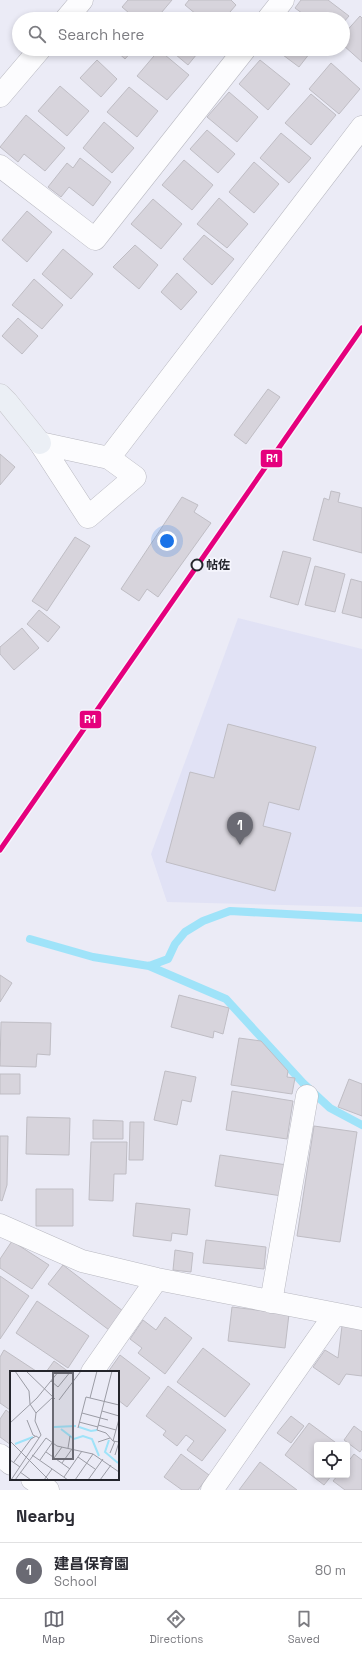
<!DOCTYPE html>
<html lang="en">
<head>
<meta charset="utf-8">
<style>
	body { margin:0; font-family:"Space Grotesk","Noto Sans JP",sans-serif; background:#f2f2f3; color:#2b2b33 }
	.controls { position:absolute; right:12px; bottom:12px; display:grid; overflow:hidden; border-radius:4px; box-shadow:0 2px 6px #0003 }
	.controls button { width:36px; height:36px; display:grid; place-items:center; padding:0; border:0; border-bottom:1px solid #e1e1e2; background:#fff; color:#2b2b33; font:20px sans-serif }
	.you { position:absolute; left:167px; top:541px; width:14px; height:14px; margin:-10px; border:3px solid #fff; border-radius:50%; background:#1a73e8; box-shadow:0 0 0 6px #1a73e833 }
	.badge { display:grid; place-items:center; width:26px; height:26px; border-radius:50%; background:#6a6a73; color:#fff; font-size:13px; font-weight:700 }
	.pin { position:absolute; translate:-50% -33px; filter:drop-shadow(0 1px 2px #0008) }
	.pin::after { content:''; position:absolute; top:21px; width:14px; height:12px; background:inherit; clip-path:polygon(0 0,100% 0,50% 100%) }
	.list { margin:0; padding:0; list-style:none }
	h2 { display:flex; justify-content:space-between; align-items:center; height:52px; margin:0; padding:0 16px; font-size:17px }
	h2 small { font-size:13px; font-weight:400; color:#7c7c81 }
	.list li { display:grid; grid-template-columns:26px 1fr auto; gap:12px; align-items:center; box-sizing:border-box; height:56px; padding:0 16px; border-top:1px solid #e1e1e2 }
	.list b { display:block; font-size:15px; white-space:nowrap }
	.list p { margin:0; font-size:13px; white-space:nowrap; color:#7c7c81 }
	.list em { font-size:13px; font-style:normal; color:#7c7c81 }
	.icon { flex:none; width:22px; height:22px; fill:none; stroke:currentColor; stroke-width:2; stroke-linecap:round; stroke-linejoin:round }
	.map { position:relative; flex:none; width:362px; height:1490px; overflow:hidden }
	.search { position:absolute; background:#fff; box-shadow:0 2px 6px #0003; left:12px; right:12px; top:12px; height:44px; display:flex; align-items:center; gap:10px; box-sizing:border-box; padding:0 14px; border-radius:22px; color:#7c7c81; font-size:15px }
	.sheet { height:108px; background:#fff }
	nav { display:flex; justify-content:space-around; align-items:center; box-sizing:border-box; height:56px; border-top:1px solid #e1e1e2; background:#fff; font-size:11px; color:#7c7c81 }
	nav a { display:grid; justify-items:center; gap:2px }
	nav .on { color:#6a6a73 }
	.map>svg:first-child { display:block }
	.built { fill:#e1e2f5 }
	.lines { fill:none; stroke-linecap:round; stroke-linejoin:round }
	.stream { stroke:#9fe3f9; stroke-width:8 }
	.building { fill:#d7d4dc; stroke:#bfbdc4 }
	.minor-casing { stroke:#b8b8c0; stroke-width:23 }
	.major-casing { stroke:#c8c8cd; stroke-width:23 }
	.minor { stroke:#fcfcfe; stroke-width:22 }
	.major { stroke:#ebeff5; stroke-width:22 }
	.rail-1-casing { stroke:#f5f5fd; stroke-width:8 }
	.rail-1 { stroke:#e5007d; stroke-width:5 }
	.stop-dot { fill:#f5f5fd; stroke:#24252c; stroke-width:2 }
	.labels { text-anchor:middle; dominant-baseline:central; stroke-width:3.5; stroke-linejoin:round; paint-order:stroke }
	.stop-label { font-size:12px; font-weight:bold; fill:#24252c; stroke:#f5f5fd; text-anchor:start }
	.inset-river { fill:none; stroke:#9fe3f9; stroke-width:2 }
	.inset-road { fill:none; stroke:#9b9ca5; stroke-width:1 }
	.view { fill:#6a6a73; fill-opacity:0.15; stroke:#6a6a73; stroke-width:2 }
	.inset-edge { fill:none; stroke:#24252c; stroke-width:2 }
	.line-badge { stroke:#f5f5fd; stroke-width:1.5 }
	.badge-label { font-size:11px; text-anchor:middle; font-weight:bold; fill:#fff }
</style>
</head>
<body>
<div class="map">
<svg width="362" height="1490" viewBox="0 0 362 1490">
	<rect width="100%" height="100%" fill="#ebebf6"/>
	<path class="built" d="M238 618 362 649V907L167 902 151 854Z"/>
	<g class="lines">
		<path class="stream" d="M30 939 93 957 149 966 168 959 175 944 185 932 203 921 230 911 362 918
			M149 966 226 999 303 1083 330 1108 362 1125"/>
	</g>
	<path class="building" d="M128 0H172L156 19H136L122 7Z
		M189 0H231L236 5 224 19H202L185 5Z
		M301 0H328L349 16 343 23V19H310L295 8Z
		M360 16 362 18V62L343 45V35Z
		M114 49H134L125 59Z
		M169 49H201L188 65Z
		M275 49H313L299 67Z
		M159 50 189 75 167 100 137 76Z
		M97 60 117 79 101 97 80 78Z
		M260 60 290 84 268 110 239 84Z
		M331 63 360 89 339 114 309 89Z
		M60 86 89 111 67 136 38 111Z
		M129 87 158 111 137 137 107 112Z
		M229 92 258 117 237 142 207 117Z
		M311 94 336 115 311 145 285 123Z
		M26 115 65 148 45 171 24 154 18 162 0 147Z
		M104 122 134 148 112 173 83 148Z
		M207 130 235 154 218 173 190 149Z
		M281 133 311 158 289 183 260 158Z
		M80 158 111 182 93 206 69 187 61 197 48 187 67 163 73 168Z
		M184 160 213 185 192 210 162 185Z
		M254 162 279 184 254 213 229 192Z
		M219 198 248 224 227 248 197 224Z
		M153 199 182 224 161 249 131 224Z
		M27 211 52 232 27 262 2 240Z
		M204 235 234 259 212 285 183 259Z
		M135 245 158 265 139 289 113 267Z
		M63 249 93 274 71 299 42 274Z
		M177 273 197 292 181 310 161 292Z
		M34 279 63 305 42 329 12 305Z
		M18 318 38 336 22 354 2 336Z
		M268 389 280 397 246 444 234 435Z
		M0 454 15 467 0 485Z
		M331 491 340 493 338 502 362 508V553L313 540 324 498 329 500Z
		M182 497 198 505 194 512 211 523 158 597 147 589 139 601 121 589Z
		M75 537 90 546 47 611 32 601Z
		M283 551 311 558 298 605 270 597Z
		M315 566 345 574 335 612 305 605Z
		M351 579 362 582V618L342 613Z
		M39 610 60 627 48 642 27 624Z
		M22 628 39 648 14 670 0 654V647Z
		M228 724 316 747 299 810 269 802 263 826 291 833 275 891 166 862 190 772 214 778Z
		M0 975 12 983 0 1002Z
		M179 995 229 1008 223 1034 214 1031 213 1038 171 1027Z
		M1 1022 51 1023 50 1055 37 1054 36 1067 0 1066Z
		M239 1038 261 1041 288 1071 287 1077 295 1078 292 1094 231 1085Z
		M165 1071 196 1077 191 1102 182 1100 177 1125 154 1120Z
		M0 1074H20V1094H0Z
		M349 1079 362 1084V1116L338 1107Z
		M232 1091 293 1101 287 1139 226 1130Z
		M27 1117 70 1118 69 1155 26 1154Z
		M93 1120 123 1121V1139H93Z
		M130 1122H144L143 1160H129Z
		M314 1126 357 1132 340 1242 297 1236Z
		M0 1136H8L7 1185 2 1201 0 1200Z
		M91 1142H127L126 1174H114L113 1201 89 1200Z
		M220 1155 287 1165 282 1196 215 1186Z
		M36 1189H73V1226H36Z
		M136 1203 190 1209 187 1235 172 1233 171 1241 133 1236Z
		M206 1240 266 1247 264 1269 203 1263Z
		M12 1241 49 1265 32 1289 0 1268V1259Z
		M175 1250 193 1253 191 1272 173 1270Z
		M63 1265 123 1311 109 1330 48 1284Z
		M0 1276 29 1296 0 1339Z
		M37 1301 89 1336 68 1368 16 1333Z
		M232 1307 289 1314 285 1348 228 1341Z
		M165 1317 192 1338 165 1374 138 1353 142 1348 130 1339 143 1320 156 1330Z
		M342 1326 362 1329V1376L346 1374 339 1385 313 1367 325 1350 338 1358Z
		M203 1348 250 1384 225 1417 177 1382Z
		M4 1350 36 1371 11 1372 10 1410 0 1403V1357Z
		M120 1355 150 1378 127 1407 118 1400V1372H108Z
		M54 1361 69 1372H46Z
		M168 1386 226 1430 202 1461 187 1450 194 1441 186 1435 177 1446 163 1435 166 1431 146 1416Z
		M6 1410 11 1414V1445L0 1437V1419Z
		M291 1416 304 1426 291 1443 277 1433Z
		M309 1423 339 1445H317V1475H332L324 1485 285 1455Z
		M354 1426 362 1432V1449L360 1452 344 1440Z
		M181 1454 209 1475 198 1490H182L164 1477Z
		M354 1454 362 1460V1490H345L333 1481 338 1475H347V1463Z
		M260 1462 297 1490H239Z"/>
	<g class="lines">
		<g class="minor-casing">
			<path id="minor" d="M66 19 82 0
				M268 19 283 0
				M0 96 40 49
				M0 166 95 239 245 49
				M40 443 109 458 135 477 88 517Z
				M109 458 362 127
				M0 1225 82 1261 157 1279 362 1319
				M271 1302 307 1096
				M92 1372 157 1279
				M0 1455 11 1464
				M32 1479 48 1490
				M212 1490 335 1314"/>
		</g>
		<g class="major-casing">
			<path id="major" d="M0 395 7 402 40 443"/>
		</g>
		<use href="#minor" class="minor"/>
		<use href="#major" class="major"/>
		<g class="rail-1-casing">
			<path id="rail-1" d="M0 850 362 328"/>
		</g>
		<use href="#rail-1" class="rail-1"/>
	</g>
	<circle class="stop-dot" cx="197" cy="565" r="5.5"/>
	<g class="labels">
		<g class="stop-label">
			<text x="206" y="565">帖佐</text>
		</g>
	</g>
	<g transform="translate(10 1371)">
		<rect width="109" height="109" fill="#ebebf6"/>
		<path class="inset-river" d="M44 56 66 55M69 56 81 60 87 59M51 58 64 68 73 65 82 68 89 85M99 69 95 81 108 92M5 73 23 66"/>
		<path class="inset-road" d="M16 0 45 28M102 0 87 59 96 62 103 70M41 10 48 16 61 0M80 27 87 0M49 29 71 0M92 40 109 45M26 42 43 26M72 42 98 49M109 48 103 70 109 71M17 49 23 64 25 65M69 51 88 56M0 52 27 27 49 0M88 54 106 59M68 57 76 26 109 34M0 70 39 109M88 71 100 67M58 77 60 65M36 81 60 98M100 82 105 70M22 84 58 109M105 84 109 71M68 86 85 98M44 87 52 76M0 89 10 96M30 89 42 72M4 91 21 68 26 65 29 67M52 92 62 78M10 101 21 109M54 106 72 80M1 109 31 64 25 50 26 42 20 33 19 20 5 0M5 109 36 67 47 75 83 83 109 101M34 109 42 98M65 109 83 83M78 109 93 88M90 109 101 94"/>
		<path class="view" d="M43 2H63V88H43Z"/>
		<rect width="109" height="109" class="inset-edge"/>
	</g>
	<g class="line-badge">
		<rect x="260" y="449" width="23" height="19" rx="4" fill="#e5007d"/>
		<rect x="79" y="710" width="23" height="19" rx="4" fill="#e5007d"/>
	</g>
	<g class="badge-label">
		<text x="272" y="462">R1</text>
		<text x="90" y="723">R1</text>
	</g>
</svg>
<div class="controls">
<button><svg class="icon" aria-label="locate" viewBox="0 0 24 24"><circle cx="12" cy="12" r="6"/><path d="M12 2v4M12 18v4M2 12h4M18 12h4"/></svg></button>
</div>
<div class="you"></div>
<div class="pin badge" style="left:240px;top:845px">1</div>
<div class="search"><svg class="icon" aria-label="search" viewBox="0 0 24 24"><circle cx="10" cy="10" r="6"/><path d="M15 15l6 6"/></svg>Search here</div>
</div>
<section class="sheet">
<h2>Nearby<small></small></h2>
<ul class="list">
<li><span class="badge">1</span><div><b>建昌保育園</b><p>School</p></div><em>80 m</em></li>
</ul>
</section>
<nav>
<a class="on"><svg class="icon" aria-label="map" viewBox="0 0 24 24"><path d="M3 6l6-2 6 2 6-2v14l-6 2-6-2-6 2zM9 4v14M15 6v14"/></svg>Map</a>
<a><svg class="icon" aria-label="directions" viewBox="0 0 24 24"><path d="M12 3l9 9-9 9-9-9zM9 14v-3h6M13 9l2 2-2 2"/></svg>Directions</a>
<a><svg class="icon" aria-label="saved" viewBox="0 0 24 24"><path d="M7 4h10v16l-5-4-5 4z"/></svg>Saved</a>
</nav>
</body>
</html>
